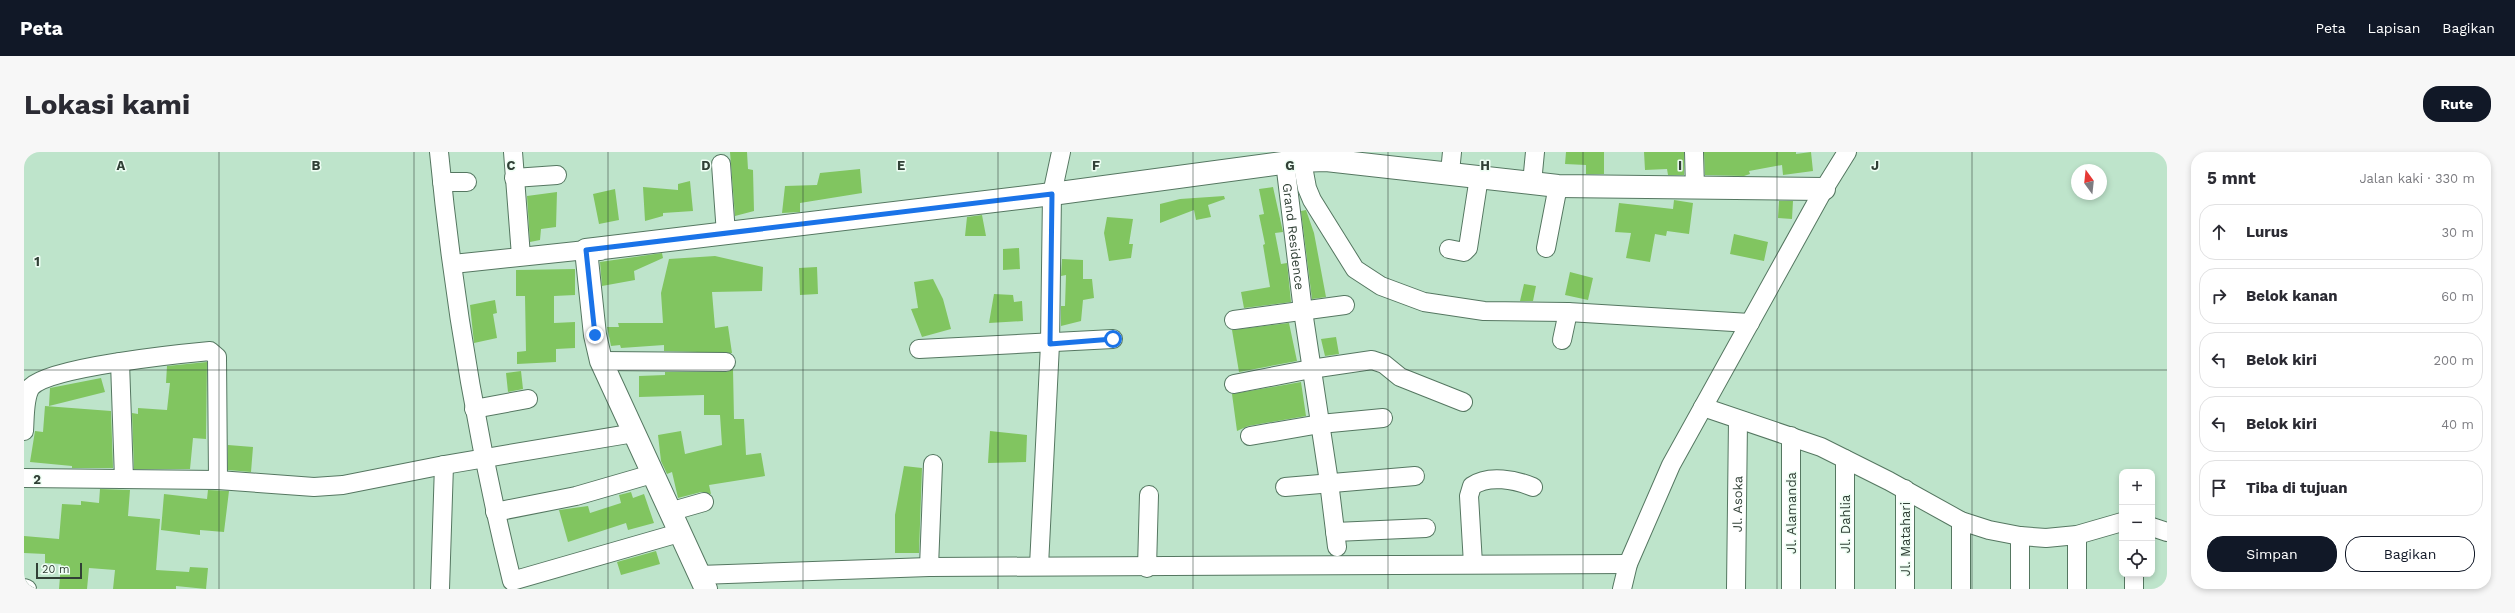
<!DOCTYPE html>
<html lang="id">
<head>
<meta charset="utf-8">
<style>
	body { margin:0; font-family:"Work Sans",sans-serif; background:#f7f7f7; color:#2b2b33 }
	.controls { position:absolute; right:12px; bottom:12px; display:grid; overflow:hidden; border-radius:8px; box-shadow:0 2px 6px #0003 }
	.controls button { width:36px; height:36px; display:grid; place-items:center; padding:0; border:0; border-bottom:1px solid #e1e1e2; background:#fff; color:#2b2b33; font:20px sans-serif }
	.compass { position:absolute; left:2047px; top:12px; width:36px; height:36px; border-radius:50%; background:#fff; box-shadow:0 2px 6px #0003; rotate:345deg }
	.scale { position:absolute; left:12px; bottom:10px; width:46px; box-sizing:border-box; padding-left:4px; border:2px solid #314036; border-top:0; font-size:11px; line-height:14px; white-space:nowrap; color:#314036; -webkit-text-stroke:3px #effef4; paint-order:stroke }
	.stop { position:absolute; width:12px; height:12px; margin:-9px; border:3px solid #1a73e8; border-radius:50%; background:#fff }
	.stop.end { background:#1a73e8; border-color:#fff; box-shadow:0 1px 4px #0008 }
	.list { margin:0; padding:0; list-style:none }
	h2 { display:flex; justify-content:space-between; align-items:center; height:52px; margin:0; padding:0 16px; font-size:17px }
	h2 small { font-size:13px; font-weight:400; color:#7c7c81 }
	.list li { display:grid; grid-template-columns:26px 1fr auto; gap:12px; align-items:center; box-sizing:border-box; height:56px; margin:0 8px 8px; padding:0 8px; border:1px solid #e1e1e2; border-radius:16px }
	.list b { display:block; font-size:15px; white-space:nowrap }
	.list em { font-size:13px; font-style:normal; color:#7c7c81 }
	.actions { display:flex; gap:8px; padding:12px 16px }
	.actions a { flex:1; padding:9px 0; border:1px solid #111827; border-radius:16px; text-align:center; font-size:14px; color:#111827 }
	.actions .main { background:#111827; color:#fff }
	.icon { flex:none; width:22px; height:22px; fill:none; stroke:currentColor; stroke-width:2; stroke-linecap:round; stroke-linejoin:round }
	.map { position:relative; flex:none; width:2143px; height:437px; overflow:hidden; border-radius:16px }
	header { display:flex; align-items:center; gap:24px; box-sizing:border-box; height:56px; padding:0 20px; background:#111827; color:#fff }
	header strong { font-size:19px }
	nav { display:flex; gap:22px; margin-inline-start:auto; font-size:14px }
	.intro { display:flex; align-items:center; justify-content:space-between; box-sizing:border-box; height:96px; padding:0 24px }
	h1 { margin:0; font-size:28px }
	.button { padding:10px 18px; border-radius:16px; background:#111827; color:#fff; font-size:14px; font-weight:700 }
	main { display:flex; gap:24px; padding:0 24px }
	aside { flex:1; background:#fff; border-radius:16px; box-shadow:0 2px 6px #0003 }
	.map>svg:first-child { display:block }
	.building { fill:#81c560 }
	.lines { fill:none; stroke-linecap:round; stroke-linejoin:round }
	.street-casing { stroke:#557761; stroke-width:20 }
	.secondary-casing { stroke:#557761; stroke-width:24 }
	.street { stroke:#fff; stroke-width:18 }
	.secondary { stroke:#fff; stroke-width:22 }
	.route { stroke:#1a73e8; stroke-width:5 }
	.grid { fill:none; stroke:#314036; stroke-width:1; stroke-opacity:0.55 }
	.labels { text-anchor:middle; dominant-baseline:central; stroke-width:3; stroke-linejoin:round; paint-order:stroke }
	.street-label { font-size:13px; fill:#314036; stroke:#effef4 }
	.grid-label { font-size:13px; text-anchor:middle; font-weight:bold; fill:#314036; stroke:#effef4; stroke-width:3; stroke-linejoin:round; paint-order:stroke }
</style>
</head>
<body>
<header>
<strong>Peta</strong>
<nav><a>Peta</a><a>Lapisan</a><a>Bagikan</a></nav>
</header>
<div class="intro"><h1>Lokasi kami</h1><a class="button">Rute</a></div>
<main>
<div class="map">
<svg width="2143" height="437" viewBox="0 0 2143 437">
	<rect width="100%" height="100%" fill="#bee4cb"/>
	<path class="building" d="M706 0H723L724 17 729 18 730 59 711 64Z
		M1542 0H1580V22H1562V13L1541 12Z
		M1620 0H1660V23H1644L1643 17 1621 18Z
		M1680 0H1772V2L1787 0 1789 19 1759 23 1758 13 1725 19 1726 22 1720 24 1681 23Z
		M836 17 838 41 776 51V60L758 61 761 34 793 33 796 21Z
		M666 29 669 59 639 61V64L621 69 619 35 654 38V32Z
		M1249 35 1259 80 1251 81 1257 112 1263 111 1267 150 1220 156 1217 140 1246 135 1239 93 1241 92 1235 63 1240 62 1235 37Z
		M591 37 595 68 575 72 569 42Z
		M533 40 532 75 517 77 516 88 506 90 503 44Z
		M1200 44 1201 47 1184 53 1187 65 1172 68 1170 58 1136 71V52L1156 47Z
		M1650 48 1669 51 1665 82 1643 79 1642 84 1631 82 1626 110 1602 106 1607 81 1591 80 1595 51 1649 57Z
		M1755 49H1769L1768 67 1754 66Z
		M1282 58 1290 81 1302 145 1288 147 1277 59Z
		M958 63 962 84H941L943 65Z
		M1083 65 1109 67 1105 92H1109L1107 106 1085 109 1080 81Z
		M1710 82 1744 90 1740 109 1706 102Z
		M995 96 996 117 979 118V97Z
		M638 101 639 106 610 119 611 128 578 134 576 110Z
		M691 104 739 115 738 139 688 140 691 176 704 174 708 201 640 199V193L597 196 596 193 587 194 583 175H595L594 171H639L637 141 645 107Z
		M1038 107 1059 108V127H1068L1070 146 1059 148 1057 169 1037 174V154H1041L1042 123 1037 124Z
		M793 115 794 142 776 143 775 116Z
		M551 117V143L530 144V171L551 170V196L532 197V210L493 212V200L502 199 501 144H492V118Z
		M1546 120 1569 126 1564 148 1541 143Z
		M909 127 919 147 927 177 898 185 887 157 894 156 890 130Z
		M1500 132 1512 134 1509 149H1496Z
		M970 142 989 143 990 150 998 149 999 169 965 171Z
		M471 148 473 161 469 162 473 186 450 191 446 153Z
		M1265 171 1273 209 1215 220 1208 178Z
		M1312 185 1315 202 1301 204 1297 187Z
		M183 210 182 287 169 286 166 317H110L108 261 114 262V256L143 258 146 231H142L143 214Z
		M709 217 710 267H720L722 303 737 301 741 324 685 333 687 342 677 340 654 346 648 320 643 322 637 309 634 283 657 279 661 302 698 293 696 263H680V243L615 245V224L641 223V220H702Z
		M497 219 499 237 484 240 482 221Z
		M77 226 81 240 25 254 26 236Z
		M1277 230 1282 264 1224 274 1213 279 1208 242Z
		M21 254 87 259 89 316H48V314L6 310 11 279 19 280Z
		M966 279 1003 283 1002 310 964 311Z
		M204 293 229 295 227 320 204 318Z
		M880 314 898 316 895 401H871V363Z
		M76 337 106 338 104 364 136 367 132 418 165 420 166 415 184 416 182 437 152 434V437H89L91 418 65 416 63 437H35L37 412 21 411V402L0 401V384L35 387 38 352 57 353V349L75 351Z
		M184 338 205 339 200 380 176 378V383L137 378 140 342 183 347Z
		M607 340 609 346 620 342 630 371 604 378 602 371 544 390 535 358 564 354 566 361 597 351 595 343Z
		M632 399 636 412 597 423 593 410Z"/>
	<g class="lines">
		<g class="street-casing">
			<g id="street">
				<path d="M415 0C429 145 453 288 488 429L655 381"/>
				<path d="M489 0 497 104"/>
				<path d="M1670 0 1671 36"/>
				<path d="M1278 9 1283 36 1288 48 1331 117 1357 134 1400 150 1460 159 1544 160 1726 171"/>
				<path id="s1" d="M1261 10 1279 159 1305 330 1313 395"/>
				<path d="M697 12 702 82"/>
				<path d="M1426 20 1428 0"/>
				<path d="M490 26 533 23"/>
				<path d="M418 30H443"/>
				<path d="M1508 31 1511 0"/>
				<path d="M1522 96 1534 34"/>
				<path d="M1425 97 1440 100 1444 96 1455 25"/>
				<path d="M429 112 562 98"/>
				<path d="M1210 168 1321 153"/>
				<path d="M1538 188 1544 160"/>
				<path d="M895 197 1089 187"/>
				<path d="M577 209 702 210"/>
				<path d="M96 210 100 327"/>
				<path d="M1210 232 1287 217 1348 208 1360 212 1376 225 1439 250"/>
				<path d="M1679 255 1797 295 1865 329 1937 369 1965 378 1996 384 2022 386 2053 383 2098 370"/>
				<path d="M450 257 504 247"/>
				<path d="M0 279C1 266 0 245 7 235 26 215 154 202 186 199L193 205 194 328"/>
				<path d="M1226 284 1296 272 1359 266"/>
				<path d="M1767 284V437"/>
				<path d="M0 326 194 328 290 335 319 333 420 313 610 281"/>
				<path d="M1261 335 1391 324"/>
				<path d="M471 360 552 344 628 322"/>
				<path d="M645 360 680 350"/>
				<path d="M1937 369V437"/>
				<path d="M2128 375 2143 380"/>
				<path d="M1311 380 1402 376"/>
				<path d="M2053 383V437"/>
				<path d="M1996 384V437"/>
				<path d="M1449 412 1445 344 1448 334C1465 322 1492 328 1509 335"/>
				<path d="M1015 414 1026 192 1028 42 1037 0"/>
				<path d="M905 415 909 312"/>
				<path d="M1123 416 1125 343"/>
				<path d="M2110 422V437"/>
				<path d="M675 423 905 415 1604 412"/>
				<path d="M0 436 3 437"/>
				<path d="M416 437 420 313"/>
				<path d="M1598 437 1604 412 1647 313 1800 37 1823 0"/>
				<path id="s2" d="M1712 437 1714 268"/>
				<path d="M1821 437V307"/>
				<path d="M1881 437V337"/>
			</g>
		</g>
		<g class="secondary-casing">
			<path id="secondary" d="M576 97 562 98 571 183 577 209 682 437
				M562 98 1028 42 1273 9 1302 8 1534 34 1800 37"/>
		</g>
		<use href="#street" class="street"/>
		<use href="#secondary" class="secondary"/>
	</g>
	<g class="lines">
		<path class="route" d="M571 183 562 98 1028 42 1026 192 1089 187"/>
	</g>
	<path class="grid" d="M195 0V437M390 0V437M584 0V437M779 0V437M974 0V437M1169 0V437M1364 0V437M1559 0V437M1753 0V437M1948 0V437M0 218H2143"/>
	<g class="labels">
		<g class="street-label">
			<text stroke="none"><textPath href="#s1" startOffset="75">Grand Residence</textPath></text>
			<text stroke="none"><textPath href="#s2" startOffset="85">Jl. Asoka</textPath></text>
			<text transform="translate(1767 361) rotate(-90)">Jl. Alamanda</text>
			<text transform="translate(1821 372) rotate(-90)">Jl. Dahlia</text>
			<text transform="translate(1881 387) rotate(-90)">Jl. Matahari</text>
		</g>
	</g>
	<g class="grid-label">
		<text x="97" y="18">A</text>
		<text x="292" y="18">B</text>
		<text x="487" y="18">C</text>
		<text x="682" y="18">D</text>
		<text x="877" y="18">E</text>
		<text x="1072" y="18">F</text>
		<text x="1266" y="18">G</text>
		<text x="1461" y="18">H</text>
		<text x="1656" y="18">I</text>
		<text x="1851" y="18">J</text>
		<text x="13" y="114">1</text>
		<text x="13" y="332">2</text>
	</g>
</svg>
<div class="controls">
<button>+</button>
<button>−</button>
<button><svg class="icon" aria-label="locate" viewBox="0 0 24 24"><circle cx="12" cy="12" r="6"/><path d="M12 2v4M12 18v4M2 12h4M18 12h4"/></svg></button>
</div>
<svg class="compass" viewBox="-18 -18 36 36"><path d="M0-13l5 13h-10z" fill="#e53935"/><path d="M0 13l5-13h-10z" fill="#7c7c81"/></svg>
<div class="scale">20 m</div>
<div class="stop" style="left:1089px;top:187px"></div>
<div class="stop end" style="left:571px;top:183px"></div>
</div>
<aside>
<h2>5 mnt<small>Jalan kaki · 330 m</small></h2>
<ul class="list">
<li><svg class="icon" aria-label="ahead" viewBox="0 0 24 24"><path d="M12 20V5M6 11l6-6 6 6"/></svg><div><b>Lurus</b></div><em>30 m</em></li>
<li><svg class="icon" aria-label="right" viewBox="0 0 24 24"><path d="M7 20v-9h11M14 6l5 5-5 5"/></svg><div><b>Belok kanan</b></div><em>60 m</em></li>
<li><svg class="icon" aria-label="left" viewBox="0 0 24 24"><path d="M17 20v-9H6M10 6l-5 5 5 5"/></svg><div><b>Belok kiri</b></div><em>200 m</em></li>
<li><svg class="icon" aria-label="left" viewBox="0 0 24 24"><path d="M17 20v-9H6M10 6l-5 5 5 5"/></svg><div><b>Belok kiri</b></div><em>40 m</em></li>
<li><svg class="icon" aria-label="arrive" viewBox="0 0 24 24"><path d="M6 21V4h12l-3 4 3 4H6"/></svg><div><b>Tiba di tujuan</b></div></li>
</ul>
<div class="actions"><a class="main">Simpan</a><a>Bagikan</a></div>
</aside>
</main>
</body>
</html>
